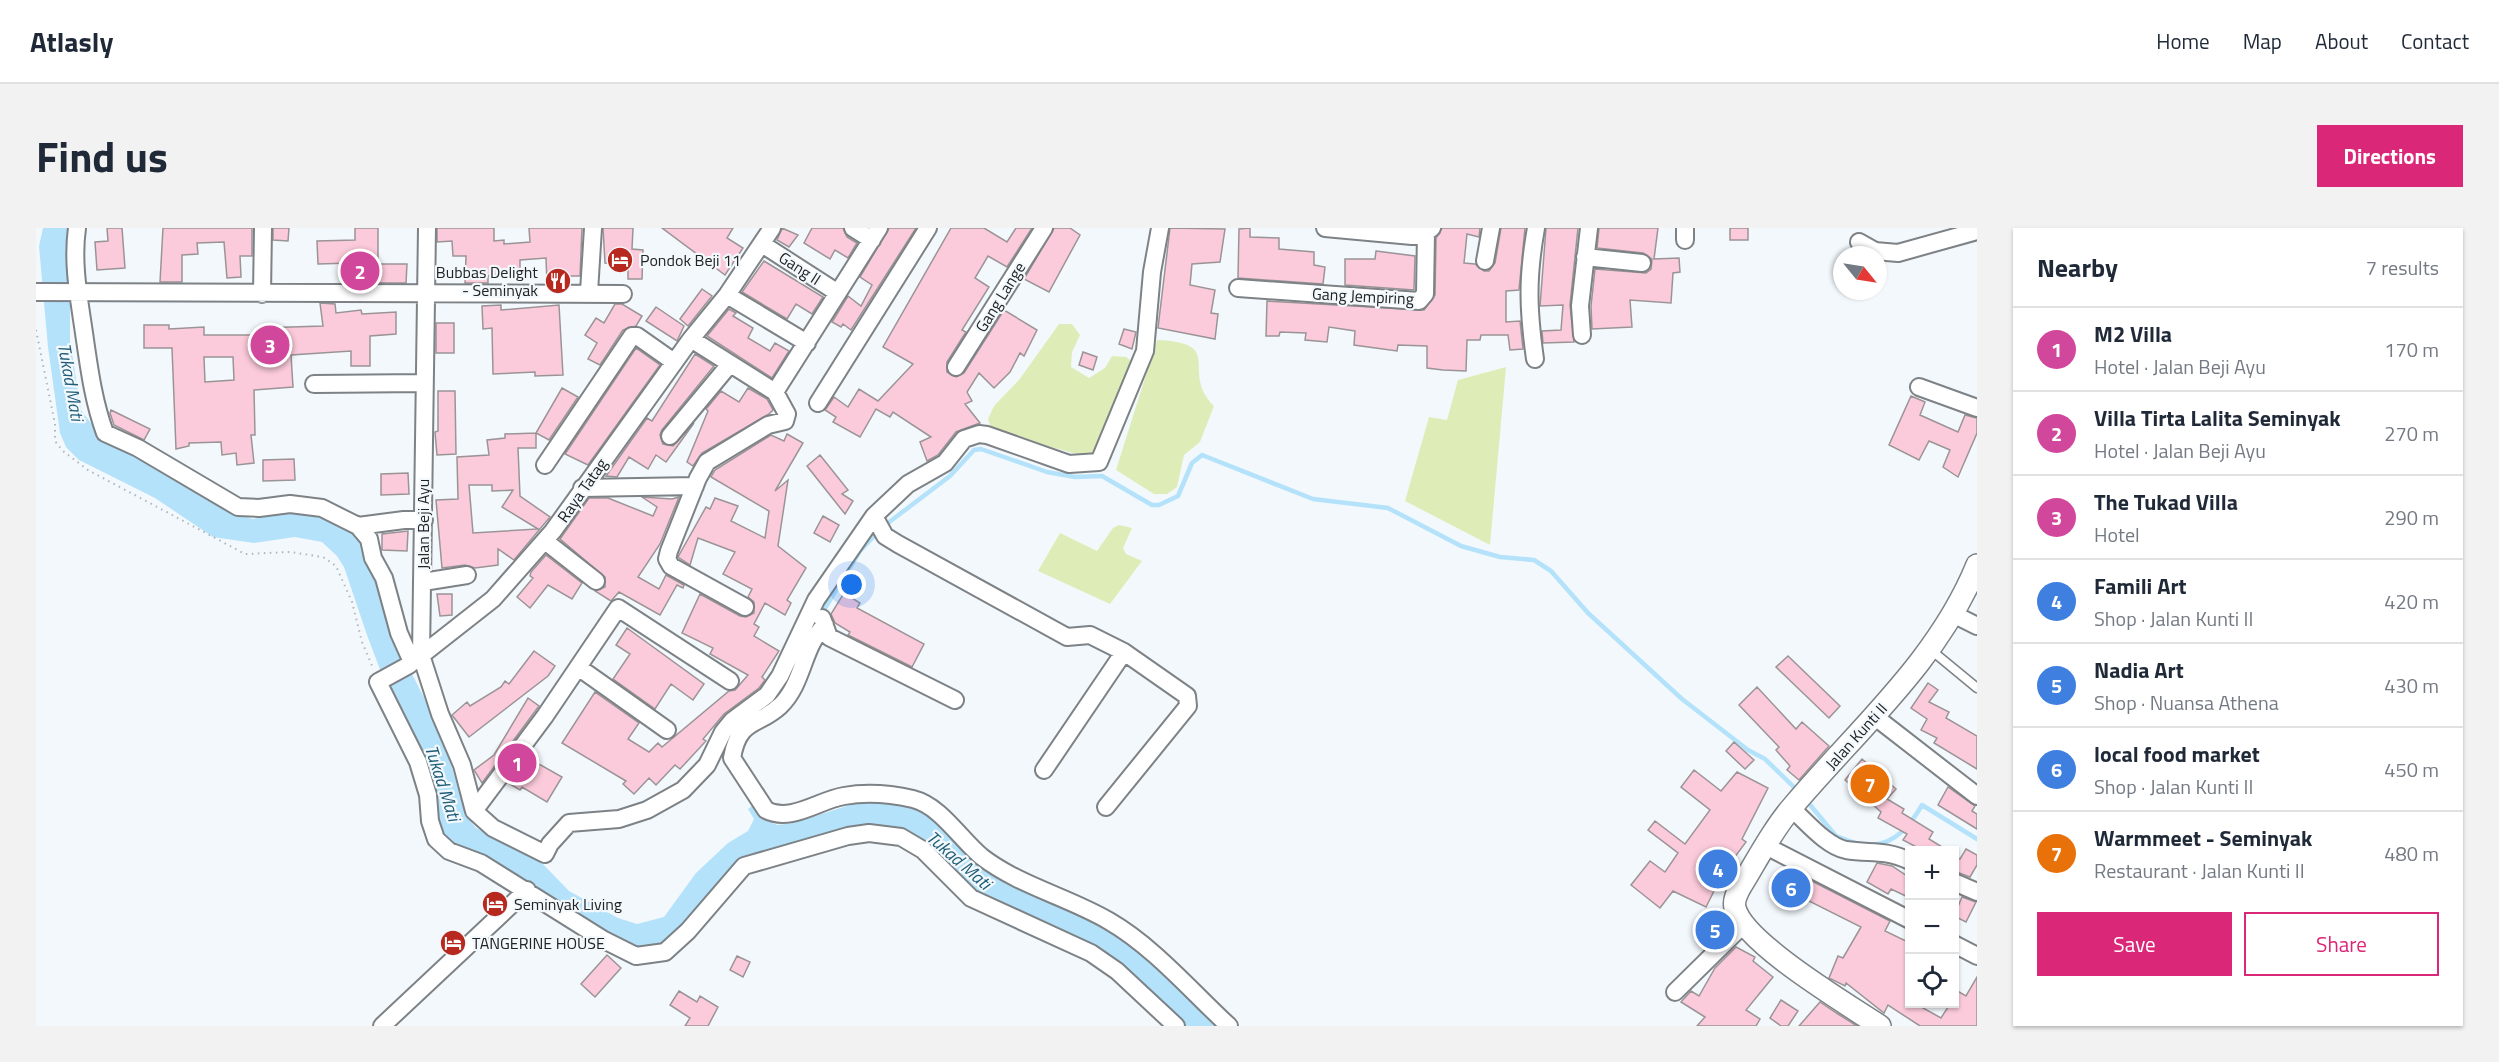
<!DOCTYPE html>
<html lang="en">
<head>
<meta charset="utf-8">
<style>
	body { margin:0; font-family:"Titillium Web",sans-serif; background:#f2f2f3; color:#1f2937 }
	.controls { position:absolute; right:18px; bottom:18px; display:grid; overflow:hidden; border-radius:0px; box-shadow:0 2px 4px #0004 }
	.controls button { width:54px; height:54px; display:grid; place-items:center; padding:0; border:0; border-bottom:2px solid #e0e1e3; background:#fff; color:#1f2937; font:30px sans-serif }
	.compass { position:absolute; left:1797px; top:18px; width:54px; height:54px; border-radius:50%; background:#fff; box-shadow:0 2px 4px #0004; rotate:120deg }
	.you { position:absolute; left:816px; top:357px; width:21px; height:21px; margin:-15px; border:4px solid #fff; border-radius:50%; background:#1a73e8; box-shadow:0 0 0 9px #1a73e833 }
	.badge { display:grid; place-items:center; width:39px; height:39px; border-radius:50%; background:#db2777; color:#fff; font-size:20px; font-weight:700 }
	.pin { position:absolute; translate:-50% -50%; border:3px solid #fff; box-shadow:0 2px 6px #0006 }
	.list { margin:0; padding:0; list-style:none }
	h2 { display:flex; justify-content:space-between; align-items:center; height:78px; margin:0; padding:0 24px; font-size:26px }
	h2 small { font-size:20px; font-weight:400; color:#747a83 }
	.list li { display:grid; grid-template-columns:39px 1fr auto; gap:18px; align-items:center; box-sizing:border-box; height:84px; padding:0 24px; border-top:2px solid #e0e1e3 }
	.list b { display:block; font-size:22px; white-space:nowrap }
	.list p { margin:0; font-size:20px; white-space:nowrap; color:#747a83 }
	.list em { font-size:20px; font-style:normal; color:#747a83 }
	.actions { display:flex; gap:12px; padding:18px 24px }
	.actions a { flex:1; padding:14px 0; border:2px solid #db2777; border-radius:0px; text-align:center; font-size:21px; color:#db2777 }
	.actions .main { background:#db2777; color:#fff }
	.icon { flex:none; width:33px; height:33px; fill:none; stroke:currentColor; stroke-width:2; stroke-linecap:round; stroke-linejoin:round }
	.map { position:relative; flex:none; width:1941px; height:798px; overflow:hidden; border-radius:0px }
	header { display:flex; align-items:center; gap:36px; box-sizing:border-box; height:84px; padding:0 30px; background:#fff; border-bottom:2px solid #e0e1e3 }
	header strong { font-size:28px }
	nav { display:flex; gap:33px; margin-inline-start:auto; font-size:21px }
	.intro { display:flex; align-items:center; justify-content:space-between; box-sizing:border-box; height:144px; padding:0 36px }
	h1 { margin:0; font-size:42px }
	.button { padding:15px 27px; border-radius:0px; background:#db2777; color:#fff; font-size:21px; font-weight:700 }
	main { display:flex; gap:36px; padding:0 36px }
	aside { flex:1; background:#fff; border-radius:0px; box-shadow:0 2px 4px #0004 }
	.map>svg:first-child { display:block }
	.green { fill:#deedb8 }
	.water { fill:#b4e2fa }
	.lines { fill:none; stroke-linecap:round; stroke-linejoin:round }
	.stream { stroke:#b4e2fa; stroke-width:4.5 }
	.building { fill:#fccbdb; stroke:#9b9496; stroke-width:1.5; fill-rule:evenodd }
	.service-casing { stroke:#7d8286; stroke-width:11 }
	.minor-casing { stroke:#7d8286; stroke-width:20 }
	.tertiary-casing { stroke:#7d8286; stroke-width:24 }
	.path { stroke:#b0b5b8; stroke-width:2; stroke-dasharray:1.5 4.5; stroke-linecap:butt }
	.service { stroke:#fff; stroke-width:8 }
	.minor { stroke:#fff; stroke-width:16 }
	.tertiary { stroke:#fff; stroke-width:21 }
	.labels { text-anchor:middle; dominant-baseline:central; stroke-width:4.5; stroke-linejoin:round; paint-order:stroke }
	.poi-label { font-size:16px; fill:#212324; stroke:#f2f8fc; text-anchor:start }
	.street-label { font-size:16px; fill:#212324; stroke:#f2f8fc }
	.water-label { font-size:18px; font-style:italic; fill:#1e5c77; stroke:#f2f8fc }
</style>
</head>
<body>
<header>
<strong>Atlasly</strong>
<nav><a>Home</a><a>Map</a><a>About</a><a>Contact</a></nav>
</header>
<div class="intro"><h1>Find us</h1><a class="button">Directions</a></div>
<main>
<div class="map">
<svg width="1941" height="798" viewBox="0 0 1941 798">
	<rect width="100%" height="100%" fill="#f2f8fc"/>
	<path class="green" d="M1023 96H1036L1044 107 1036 124 1035 139 1053 150 1069 140 1076 128 1090 129 1098 135 1068 215 1055 230 979 209 959 201 954 197 952 191 958 178 983 152Z
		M1121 112C1191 115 1143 143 1178 178L1164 214 1148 227 1141 259 1131 266H1118L1080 242Z
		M1470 139 1454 317 1369 273 1393 189 1411 192 1422 152Z
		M1083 297 1096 300 1087 320 1090 326 1106 333 1074 376 1002 343 1024 305 1061 323 1077 300Z"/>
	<path class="water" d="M7 0H31L34 26V113L45 182 67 211 204 287 217 291 247 285H269L294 290 321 305 336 337 374 442 404 501 431 589 440 600 502 631 533 663 582 690 601 696 628 689 660 645 692 615 712 603 718 591 712 581 721 574 732 593 741 597 758 595 829 572 858 575 884 583 1084 706 1186 798H1146L1107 763 946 669 861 604 716 633 627 723 607 726 413 615 406 606 331 407 308 339 301 328 286 314 259 309 218 315 177 309 119 270 43 232 30 219 24 205 12 119 3 18Z"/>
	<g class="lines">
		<path class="stream" d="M848 298 914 248 938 222 945 221 1011 244 1039 249 1066 248 1116 277H1123L1142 268 1156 235 1166 227 1277 271 1352 280 1425 318 1464 329 1498 332 1515 343 1552 385 1646 471 1712 522 1729 531 1763 564
			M786 385 824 323 842 304
			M1770 572 1800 608 1822 616
			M1836 617C1861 615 1875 596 1886 577L1941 611"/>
	</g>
	<path class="building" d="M71 0H86L89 40 61 42 59 14 72 13Z
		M127 0H216V28H204L205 49 191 50 188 14 161 15 162 26 146 27V54H124Z
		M237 0H253L252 13 237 12Z
		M319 0H342V36H371L370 55H338L339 50 316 51V35L282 36 281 13 319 12Z
		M401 0H458V13L468 12V16L494 14 493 0H546L544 48H530V55H511L510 30 484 32V41L452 48V55H429L430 28H417L416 13 401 14Z
		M567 0H597L596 21 607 22 606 51H592V37L569 35Z
		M626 0H697L691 10 707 20 689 47Z
		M746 0 762 7 753 19 741 12Z
		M776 0H807L811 9 821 15 812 30 799 22 794 31 768 15Z
		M853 0H880L815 102 807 96 805 99 796 94 812 68 825 78 836 57 824 49Z
		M915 0H948L971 14 980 0H996L971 39 952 28 939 50 953 59 926 102 930 104 911 134V144L920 149 928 145 968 82 1001 102 988 128 984 125 974 144 958 160 943 145 931 164 936 173 929 176 944 195 920 204 902 227 891 233 884 214 895 209 857 184 854 189 840 181 824 209 797 194 800 189 789 182 798 169 812 179 823 161 842 173 877 136 847 119Z
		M1018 0H1034L1044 7 1013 64 988 51Z
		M1134 0 1189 1 1184 34 1156 36 1154 57 1179 62 1175 85 1182 86 1179 111 1122 100Z
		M1214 0V9L1243 10V21L1278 24V37L1289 39 1287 56 1202 50 1203 1Z
		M1406 0H1444L1443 9 1431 6 1428 35 1439 36 1448 43H1453L1459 35 1465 0H1489L1483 62 1470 63V94L1484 93 1487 121 1474 122 1472 107H1445L1444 112H1431L1430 143 1407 142 1391 140V118L1362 117 1361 123 1318 117 1319 103 1293 99 1291 114 1269 112 1270 105 1244 104 1243 108H1230L1231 73 1388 82 1399 67 1400 10Z
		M1510 0H1542L1534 77 1538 114 1507 115 1506 103 1525 102 1527 77 1504 78Z
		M1563 0H1622L1618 31 1643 30 1644 44 1637 45 1635 75 1594 72 1596 99 1556 101 1555 78 1559 41 1610 45 1615 41 1616 31 1607 25 1561 20Z
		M1694 0H1712V12H1694Z
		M1340 23 1379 28 1378 62 1309 57V31H1339Z
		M728 33 787 69 776 86 760 76 751 91 706 64Z
		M666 61 676 68 652 98 644 91Z
		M284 75 299 76 300 85 325 82 326 86 360 84V106L334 108V138H315V123L255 127 257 159 218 162 219 207H215L218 235 201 237 200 225 186 227 185 214 153 215V218L140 221 136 120H108V97H133V101L168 99V107H223V100L287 98ZM168 129H197L198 152 169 154Z
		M579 76H586L606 88 600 98 587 102 564 137 552 131 561 115 549 107 560 90 568 95Z
		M465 77V82L523 77 527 147 499 148V144L457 146 456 100 447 101 446 78Z
		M620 79 648 98 641 113 610 93Z
		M693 81 700 85 697 88 717 100 712 110 734 123 739 115 753 123 736 150 671 108Z
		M400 95H418V125H400Z
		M1088 101 1100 104 1096 121 1083 116Z
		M600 120 624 137 552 237 529 226Z
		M1047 124 1061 129 1057 142 1043 137Z
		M659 126 678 138 626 202 624 207 627 216 637 218 658 195 630 234 620 227 612 241 593 229 581 249 570 248 611 190 616 193Z
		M526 160 542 169 513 212 500 205Z
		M712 160 731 171 737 182 733 186 666 225 657 238 651 234 672 183 670 181 685 163 703 174Z
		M402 163H419L420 226 401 227 399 204 402 203Z
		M1875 168 1889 174 1884 187 1922 204 1929 187 1941 190V205L1922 249 1907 239 1914 222 1893 213 1883 232 1853 217Z
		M75 182 114 201 108 212 78 197 74 185Z
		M500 205V220H482L484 268 514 289 478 332 462 321V337L439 340 429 337 406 340 400 272 422 271 421 229 453 227 451 212 469 210V206ZM433 257H456V263L477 262 466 279 502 301 437 305Z
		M751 206 767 215 739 263 752 252 742 318 770 340 751 372 755 375 749 387 729 375 718 396 723 399 718 408 743 423 726 449 729 452 723 460 688 486 667 511 670 513 644 541 639 537 620 557 613 550 598 566 587 556 590 553 526 515 559 464 603 495 592 511 613 524 622 515 626 519 693 463 699 462 712 447 674 426 677 420 646 405 664 366 704 388 710 389 718 385V374L712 369 716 361 687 346 699 324 662 310 654 337 642 329 670 279 674 281 679 270 702 278 695 293 729 310 733 283 675 249 679 242 735 207 748 213Z
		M784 227 812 262 806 266 817 273 809 286 771 238Z
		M258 231 259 252 227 253V232Z
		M372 245 373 266 345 267V246Z
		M606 269 636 271 643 269 624 316 602 349 623 361 630 347 648 357 647 360 641 357 624 387 583 364 575 373 559 363 569 359V349L524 311 553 270H572L617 288 621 279Z
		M787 288 803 297 794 314 778 305Z
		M372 303 371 323 346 322V306Z
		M510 327 546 355 536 371 512 357 494 380 481 369 497 350 494 348 495 344Z
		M808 365 824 375 821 380 888 416 876 439 812 407 814 404 799 395 795 386Z
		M401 366H416V387L404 388Z
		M591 400 668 456 657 472 635 456 619 481 577 451 594 426 580 417Z
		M498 423 519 438 512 448 433 509 416 487 431 474 434 478 465 459 469 453 473 456Z
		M1752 428 1804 478 1793 490 1740 439Z
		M1892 455 1902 462 1893 474 1913 484 1910 490 1941 508V541L1898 515 1901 510 1885 502 1891 491 1875 480Z
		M1721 459 1760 501 1766 494 1793 518 1763 552 1751 542 1754 538 1740 522 1743 519 1703 477Z
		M492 470 503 478 446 555 438 542 458 527Z
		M1698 514 1718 532 1709 541 1690 523Z
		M1826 531 1860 561 1851 571 1868 581 1866 585 1897 604 1893 611 1911 622H1886L1867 612 1871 606 1842 590 1845 584 1809 552Z
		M487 535 499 543 503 536 526 549 511 574 486 559 484 562 472 555Z
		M1658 542 1685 563 1701 544 1732 560 1706 611 1710 614 1675 661 1678 663 1670 679 1637 663 1624 680 1595 657 1614 633 1629 644 1642 625 1612 602 1619 593 1649 616 1674 582 1645 559Z
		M1912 559 1939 578 1936 583 1941 586V601L1902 577Z
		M1930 621 1941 627V637L1934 649 1918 643V628L1924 631Z
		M1841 635 1856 638 1874 650V670L1855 661 1852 666 1831 654Z
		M1766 648 1854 693 1849 703 1874 715V776H1880L1905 790 1914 776H1918V761L1930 768 1941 749V798H1884L1852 777 1848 785 1810 755 1809 758 1793 750 1802 728 1807 730 1825 699 1757 665Z
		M1926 669 1940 674 1930 694 1918 688Z
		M1676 688 1691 698 1677 712 1666 704Z
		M1700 719 1719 729 1717 733 1737 749 1710 782 1724 791 1720 798H1661L1669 789 1645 774 1655 763 1663 768 1679 740Z
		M571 727 585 740 559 769 545 756Z
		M701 728 714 734 707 749 694 742Z
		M643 763 661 774 664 768 682 779 672 798H649L654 790 634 777Z
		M1745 772 1762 783 1752 798H1745L1734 790Z
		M1784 774 1802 786 1821 798H1763Z"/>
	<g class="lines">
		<g class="service-casing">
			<path id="service" d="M1895 422 1941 460"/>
		</g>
		<g class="minor-casing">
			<path id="minor" d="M41 0C36 35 43 70 48 105 53 139 57 172 69 205L102 220 202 279 223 280 254 276 286 280 322 298 333 311 337 330 348 350 363 405 376 434
				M391 0 385 427 404 486 426 537 438 583
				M736 0 691 67 655 111 517 303 457 371 373 437 342 454 382 534 392 567 394 593 400 611 413 623 445 635 568 712 600 728 629 724 652 703 708 638 812 608 833 605 865 609 887 622 935 670 1055 725 1081 743 1140 798
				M817 0 836 12
				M1289 0 1376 8H1384L1396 0
				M1649 12V0
				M1823 14 1839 23 1862 25 1941 3
				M726 16 802 65
				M1549 29 1606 35
				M1449 33 1455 0
				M1202 60 1383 73 1389 66 1390 5
				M0 64 587 66
				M553 64 557 0
				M226 66 227 0
				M691 67 771 115
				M1546 107 1544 78 1553 0
				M655 111 739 164 751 186 749 193 732 197 671 234 662 250 633 323 631 331 635 338 709 379
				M1499 131C1492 81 1491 50 1500 0
				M920 139 1008 0
				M278 156 388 155
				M1883 159 1941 180
				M739 164 843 0
				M782 175 892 0
				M634 208 694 136
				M509 237 596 108H601L638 134
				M546 260 659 258
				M838 288 849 308 862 316 1031 409 1054 407 1088 424 1151 468 1152 478 1070 579
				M322 298 368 292H388
				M509 313 560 353
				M387 354 431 347
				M1917 386 1941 398
				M786 390 793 409 919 472
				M789 397C766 419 768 455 744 478 721 499 703 490 696 530L730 582C755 595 783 572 808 568 830 564 855 566 877 571 905 578 924 611 946 629 984 658 1032 669 1073 693 1118 719 1155 763 1193 798
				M542 439 631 502
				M1838 488 1941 568
				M1008 542 1088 424
				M1755 580C1770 593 1790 618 1810 622 1836 626 1847 621 1874 633
				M438 583 457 600 509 626 514 616 533 595 583 591 611 582 647 562 671 537 687 504 696 493 731 467 744 448 780 372 838 288 872 256 909 235 928 211 943 206 951 207 1033 236 1063 234 1109 123 1116 44 1124 0
				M438 583 509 488 582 380 694 453
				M1730 618 1874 692
				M1918 654 1941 664
				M1918 716 1941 728
				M1639 764 1708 696
				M346 798 491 662"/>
		</g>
		<g class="tertiary-casing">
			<path id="tertiary" d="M1844 798C1811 776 1708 715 1699 680 1697 672 1701 665 1705 658 1721 632 1737 601 1757 578 1822 501 1902 433 1941 337"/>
		</g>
		<path class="path" d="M0 102 19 196V213L27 223 52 242 209 326 254 324 287 329 300 338 316 374 326 414 337 440"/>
		<use href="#service" class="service"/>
		<use href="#minor" class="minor"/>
		<use href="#tertiary" class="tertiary"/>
	</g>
	<defs>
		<g id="hotel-disc" transform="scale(1.35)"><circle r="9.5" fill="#b7291e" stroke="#f2f8fc"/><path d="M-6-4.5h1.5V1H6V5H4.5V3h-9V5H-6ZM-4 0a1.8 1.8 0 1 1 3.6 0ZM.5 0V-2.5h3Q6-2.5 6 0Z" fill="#fff"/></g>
		<g id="restaurant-disc" transform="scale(1.35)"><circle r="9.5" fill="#b7291e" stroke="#f2f8fc"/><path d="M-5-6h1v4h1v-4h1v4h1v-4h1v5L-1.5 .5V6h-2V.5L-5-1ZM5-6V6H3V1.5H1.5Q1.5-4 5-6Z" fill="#fff"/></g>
	</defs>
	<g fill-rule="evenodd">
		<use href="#hotel-disc" x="584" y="32"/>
		<use href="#restaurant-disc" x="522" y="53"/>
		<use href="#hotel-disc" x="459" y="676"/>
		<use href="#hotel-disc" x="417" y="715"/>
	</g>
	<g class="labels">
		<g class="poi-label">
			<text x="604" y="32">Pondok Beji 11</text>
			<text x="502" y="44" text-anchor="end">Bubbas Delight<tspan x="502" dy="18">- Seminyak</tspan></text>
			<text x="478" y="676">Seminyak Living</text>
			<text x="436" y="715">TANGERINE HOUSE</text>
		</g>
		<g class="street-label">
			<text transform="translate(764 40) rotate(33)">Gang II</text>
			<text transform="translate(1327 68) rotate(3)">Gang Jempiring</text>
			<text transform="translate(964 69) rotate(-58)">Gang Lange</text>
			<text transform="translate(546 262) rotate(-55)">Raya Tatag</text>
			<text transform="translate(387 296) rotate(-90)">Jalan Beji Ayu</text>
			<text transform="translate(1820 508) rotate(-48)">Jalan Kunti II</text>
		</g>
		<g class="water-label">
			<text transform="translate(35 154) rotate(80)">Tukad Mati</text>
			<text transform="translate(407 555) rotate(72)">Tukad Mati</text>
			<text transform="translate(923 632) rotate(41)">Tukad Mati</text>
		</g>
	</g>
</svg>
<div class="controls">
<button>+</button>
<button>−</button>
<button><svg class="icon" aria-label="locate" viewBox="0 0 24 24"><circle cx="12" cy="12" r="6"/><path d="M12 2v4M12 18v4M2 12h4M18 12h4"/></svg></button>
</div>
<svg class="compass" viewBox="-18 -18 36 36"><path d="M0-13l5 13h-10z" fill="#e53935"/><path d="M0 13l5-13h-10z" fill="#747a83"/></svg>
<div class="you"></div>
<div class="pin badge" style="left:481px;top:535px;background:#d1479c">1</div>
<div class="pin badge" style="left:324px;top:43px;background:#d1479c">2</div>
<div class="pin badge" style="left:234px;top:117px;background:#d1479c">3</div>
<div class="pin badge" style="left:1682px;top:641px;background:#3f7fe0">4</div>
<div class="pin badge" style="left:1679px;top:702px;background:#3f7fe0">5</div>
<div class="pin badge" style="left:1755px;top:660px;background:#3f7fe0">6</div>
<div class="pin badge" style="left:1834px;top:556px;background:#e8710a">7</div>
</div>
<aside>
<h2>Nearby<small>7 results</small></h2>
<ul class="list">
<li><span class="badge" style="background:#d1479c">1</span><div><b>M2 Villa</b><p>Hotel · Jalan Beji Ayu</p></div><em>170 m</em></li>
<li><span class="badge" style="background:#d1479c">2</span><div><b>Villa Tirta Lalita Seminyak</b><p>Hotel · Jalan Beji Ayu</p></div><em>270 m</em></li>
<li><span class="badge" style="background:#d1479c">3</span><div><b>The Tukad Villa</b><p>Hotel</p></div><em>290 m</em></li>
<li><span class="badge" style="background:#3f7fe0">4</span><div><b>Famili Art</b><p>Shop · Jalan Kunti II</p></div><em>420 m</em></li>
<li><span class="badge" style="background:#3f7fe0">5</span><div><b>Nadia Art</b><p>Shop · Nuansa Athena</p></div><em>430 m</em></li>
<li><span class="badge" style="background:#3f7fe0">6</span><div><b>local food market</b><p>Shop · Jalan Kunti II</p></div><em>450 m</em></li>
<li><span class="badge" style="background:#e8710a">7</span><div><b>Warmmeet - Seminyak</b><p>Restaurant · Jalan Kunti II</p></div><em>480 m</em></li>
</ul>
<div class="actions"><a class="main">Save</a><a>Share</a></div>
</aside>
</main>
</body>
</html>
